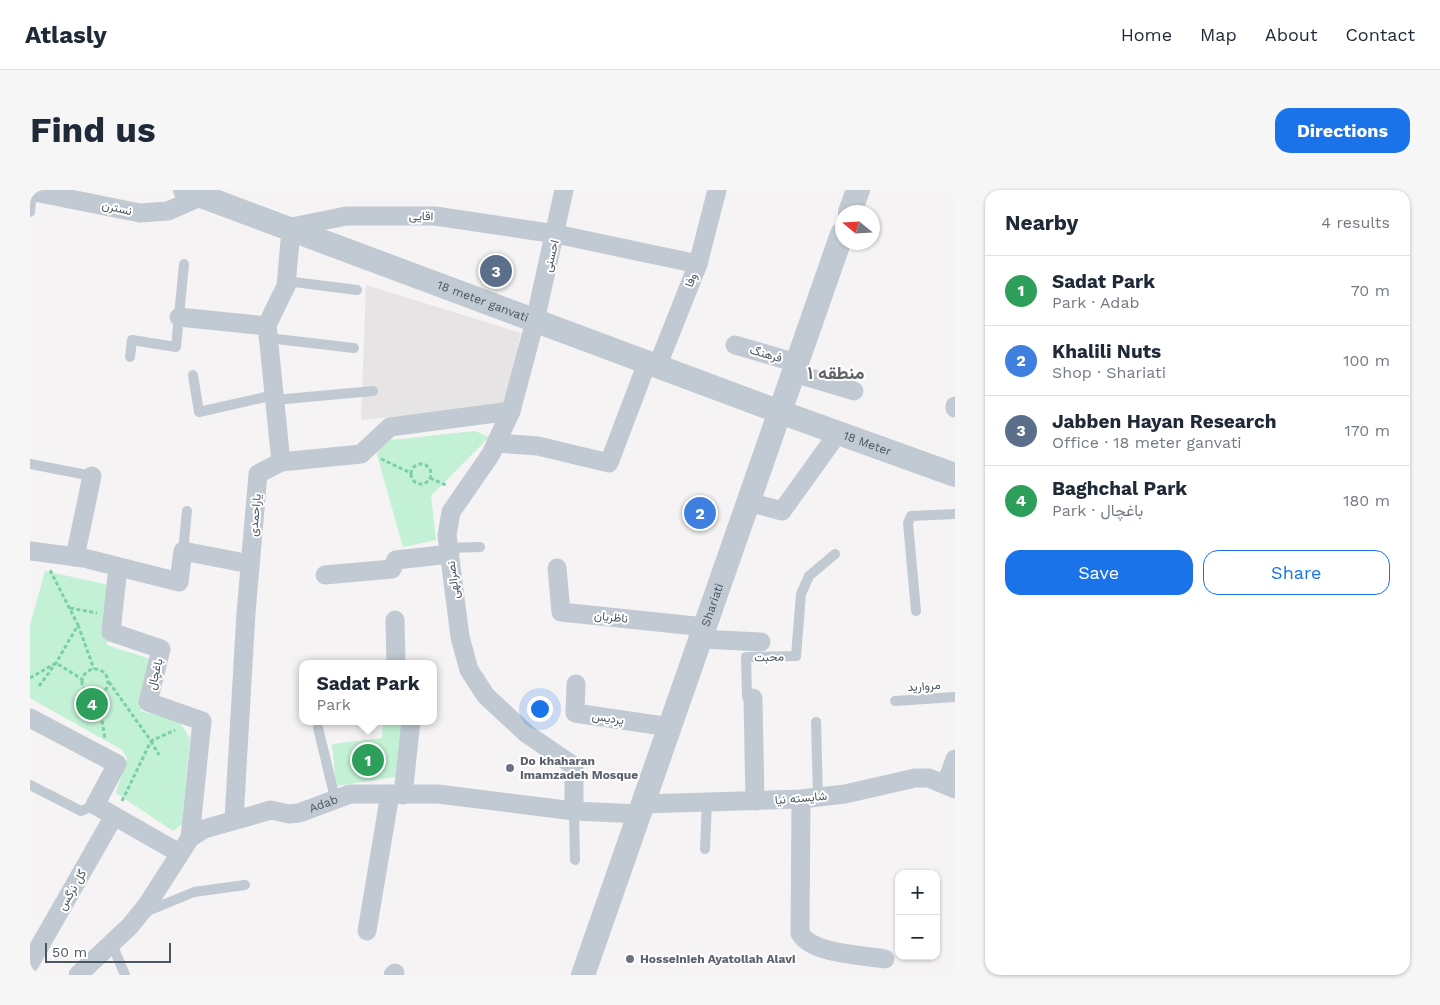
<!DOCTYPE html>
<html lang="en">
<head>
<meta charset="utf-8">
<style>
	body { margin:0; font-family:"Work Sans",Vazirmatn,sans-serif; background:#f6f6f7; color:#1f2937 }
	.controls { position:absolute; right:15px; bottom:15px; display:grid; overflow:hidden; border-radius:10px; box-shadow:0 1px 4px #0004 }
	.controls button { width:45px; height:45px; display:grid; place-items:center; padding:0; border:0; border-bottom:1px solid #e0e1e3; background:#fff; color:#1f2937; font:25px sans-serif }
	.compass { position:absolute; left:805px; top:15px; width:45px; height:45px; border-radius:50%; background:#fff; box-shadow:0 1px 4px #0004; rotate:288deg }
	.scale { position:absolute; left:15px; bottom:12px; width:126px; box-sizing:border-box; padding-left:5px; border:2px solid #4a5661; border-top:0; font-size:14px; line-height:18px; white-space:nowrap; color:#4a5661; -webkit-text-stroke:4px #fff; paint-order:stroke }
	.you { position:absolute; left:509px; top:518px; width:18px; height:18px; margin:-12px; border:4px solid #fff; border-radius:50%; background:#1a73e8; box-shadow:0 0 0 8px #1a73e833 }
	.badge { display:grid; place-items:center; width:32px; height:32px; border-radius:50%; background:#1a73e8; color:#fff; font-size:16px; font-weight:700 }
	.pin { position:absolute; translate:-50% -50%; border:2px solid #fff; box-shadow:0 1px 5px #0006 }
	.popup { position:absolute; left:269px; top:470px; width:138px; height:65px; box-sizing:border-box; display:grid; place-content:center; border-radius:10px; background:#fff; filter:drop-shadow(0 1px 4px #0005); font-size:16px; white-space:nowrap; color:#747a83 }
	.popup b { font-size:19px; color:#1f2937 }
	.popup::after { content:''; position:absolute; left:50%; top:100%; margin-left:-10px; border:10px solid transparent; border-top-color:#fff }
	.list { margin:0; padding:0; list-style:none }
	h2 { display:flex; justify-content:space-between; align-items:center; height:65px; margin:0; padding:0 20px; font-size:21px }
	h2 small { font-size:16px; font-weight:400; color:#747a83 }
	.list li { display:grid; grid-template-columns:32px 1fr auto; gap:15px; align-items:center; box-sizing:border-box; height:70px; padding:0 20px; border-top:1px solid #e0e1e3 }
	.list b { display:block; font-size:19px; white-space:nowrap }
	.list p { margin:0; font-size:16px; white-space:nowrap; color:#747a83 }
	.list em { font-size:16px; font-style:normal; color:#747a83 }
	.actions { display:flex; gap:10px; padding:15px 20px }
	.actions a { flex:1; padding:11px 0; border:1px solid #1a73e8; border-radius:15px; text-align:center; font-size:18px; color:#1a73e8 }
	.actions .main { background:#1a73e8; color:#fff }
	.map { position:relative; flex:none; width:925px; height:785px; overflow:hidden; border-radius:15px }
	header { display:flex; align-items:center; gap:30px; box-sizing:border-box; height:70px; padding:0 25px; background:#fff; border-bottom:1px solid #e0e1e3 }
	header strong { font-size:24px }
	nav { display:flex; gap:28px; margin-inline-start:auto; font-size:18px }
	.intro { display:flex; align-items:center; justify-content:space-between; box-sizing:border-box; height:120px; padding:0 30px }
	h1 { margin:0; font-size:35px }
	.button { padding:12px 22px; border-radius:15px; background:#1a73e8; color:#fff; font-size:18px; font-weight:700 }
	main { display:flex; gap:30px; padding:0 30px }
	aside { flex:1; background:#fff; border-radius:15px; box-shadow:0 1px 4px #0004 }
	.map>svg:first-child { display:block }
	.education { fill:#e6e4e5 }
	.green { fill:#c3f1d5 }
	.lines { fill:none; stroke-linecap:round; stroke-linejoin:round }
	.path { stroke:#7ad0a6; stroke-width:3; stroke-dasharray:4 2.5; stroke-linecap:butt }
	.service { stroke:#c1cad2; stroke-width:10 }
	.minor { stroke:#c1cad2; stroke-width:19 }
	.tertiary { stroke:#c1cad2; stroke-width:24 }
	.worship-dot { fill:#6b7280; stroke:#fff; stroke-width:2 }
	.labels { text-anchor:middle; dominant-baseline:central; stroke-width:4; stroke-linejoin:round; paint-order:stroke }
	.street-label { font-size:12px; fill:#4a5661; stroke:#fff }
	.worship-label { font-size:12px; font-weight:bold; fill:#5b616d; stroke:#fff; text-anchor:start }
	.district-label { font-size:18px; font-weight:bold; fill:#5f6368; stroke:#fff }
</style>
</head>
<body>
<header>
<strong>Atlasly</strong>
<nav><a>Home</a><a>Map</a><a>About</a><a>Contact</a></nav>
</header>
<div class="intro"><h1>Find us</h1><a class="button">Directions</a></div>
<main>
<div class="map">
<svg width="925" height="785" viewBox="0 0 925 785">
	<rect width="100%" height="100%" fill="#f5f3f3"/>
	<path class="education" d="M336 95 491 143 476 216 331 230Z"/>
	<path class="green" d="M445 241 459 247 401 306 406 350 373 357 347 265 352 251Z
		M15 381 79 395 77 455 120 469 111 521 149 531 160 548 152 634 143 641 86 603 97 568 92 560 0 508V435Z
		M353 531H375L371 586 306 596 302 554 352 548Z"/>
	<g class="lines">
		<path class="path" d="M351 269 381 283
			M381 284a10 10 0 1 1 20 0a10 10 0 1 1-20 0Z
			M400 288 418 296
			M40 418 67 423
			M48 435 64 479
			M52 492a13 13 0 1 1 26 0a13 13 0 1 1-26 0Z
			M0 488 26 473 52 489
			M79 492 121 551 145 540
			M9 496 26 473 48 435 20 380
			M68 505 75 549
			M121 551 129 565
			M92 611 121 551"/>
		<path class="service" d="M0 22 2 1
			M256 91 327 100
			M238 148 324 158
			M100 167 102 150 146 157 154 74
			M163 185 169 222 244 205
			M245 210 343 201
			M0 274 62 286
			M419 358 450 357
			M153 361 157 321
			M886 421 878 333 881 326 925 324
			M723 508 717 507 716 467 766 466 771 404 779 386 805 364
			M865 511 925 507
			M786 532 788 607
			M288 538 305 608
			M0 595 51 621 65 615
			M544 621 545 670
			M675 659 677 612
			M113 723 164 702 215 695
			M82 754 95 785"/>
		<g class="minor">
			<path d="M534 0 505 131 481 221 461 264 421 322 417 345 430 447 439 480 456 506 497 544 544 576V621"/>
			<path d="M0 1 110 23 138 21 172 6"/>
			<path d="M257 38 316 26H405L526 44 668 74"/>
			<path d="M149 127 237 136"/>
			<path d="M705 155 767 173"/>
			<path d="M627 177 668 74 687 0"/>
			<path d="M764 183 824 201"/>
			<path d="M925 216V218"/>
			<path d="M466 253 508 256 579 273 617 173"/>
			<path d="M251 272 331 264 360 237 481 221"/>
			<path d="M719 312 752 321 808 243"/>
			<path d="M0 361 54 368 149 392 153 361 220 374"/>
			<path d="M45 367 62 286"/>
			<path d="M88 377 81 442 131 459 118 512 172 531 160 648"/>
			<path d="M527 378 531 422 675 437"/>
			<path d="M295 385 362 379 366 370 420 364"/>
			<path d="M365 430 366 474"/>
			<path d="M670 449 731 452"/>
			<path d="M546 494 545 523 640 537"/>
			<path d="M723 508 725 611"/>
			<path d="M0 528 87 574 65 615 149 663"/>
			<path d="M916 594 925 569"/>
			<path d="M373 605 381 531"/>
			<path d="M771 609 770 743C781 764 832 765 855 769"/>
			<path d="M613 614 771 609 815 604 885 588H899L925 599"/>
			<path d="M204 629 216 423 228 284 251 272 237 135 256 96 261 40"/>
			<path d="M337 741 360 604"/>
			<path d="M0 773 84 626"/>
			<path id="s1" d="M48 785 100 736 117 715 160 648 174 639 241 620 259 624 269 623 320 604H408L544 621 610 624"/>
			<path d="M363 785 365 783"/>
		</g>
		<g class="tertiary">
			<path id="s2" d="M155 0 750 222 925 285"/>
			<path d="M820 22 828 0"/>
			<path id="s3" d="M553 785 812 44"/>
		</g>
	</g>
	<g class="worship-dot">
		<circle cx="480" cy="578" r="5"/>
		<circle cx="600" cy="769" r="5"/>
	</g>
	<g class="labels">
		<g class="street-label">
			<text transform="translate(87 18) rotate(13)">نسترن</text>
			<text transform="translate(391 26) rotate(1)">اقایی</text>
			<text transform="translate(521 66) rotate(-76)">احسنی</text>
			<text transform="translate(661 90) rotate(-69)">وفا</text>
			<text stroke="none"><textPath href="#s2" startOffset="318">18 meter ganvati</textPath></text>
			<text transform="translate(736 164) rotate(16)">فرهنگ</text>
			<text stroke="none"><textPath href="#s2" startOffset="728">18 Meter</textPath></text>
			<text transform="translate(225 325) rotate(-85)">یاراحمدی</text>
			<text transform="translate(423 390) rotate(-97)">نصرالهی</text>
			<text stroke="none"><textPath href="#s3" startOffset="392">Shariati</textPath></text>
			<text transform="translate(581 427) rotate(6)">ناظریان</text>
			<text transform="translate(739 467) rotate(-2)">محبت</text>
			<text transform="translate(125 484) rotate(-76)">باغچال</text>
			<text transform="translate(894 496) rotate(-4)">مروارید</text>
			<text transform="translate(578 528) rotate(9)">پردیس</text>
			<text transform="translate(771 608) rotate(-5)">شایسته نیا</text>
			<text stroke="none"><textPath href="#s1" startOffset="319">Adab</textPath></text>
			<text transform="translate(42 700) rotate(-60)">گل نرگس</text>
		</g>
		<g class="worship-label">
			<text x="490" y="571">Do khaharan<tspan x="490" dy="14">Imamzadeh Mosque</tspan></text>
			<text x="610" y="769">Hosseinieh Ayatollah Alavi</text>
		</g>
		<g class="district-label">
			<text x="806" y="182">منطقه ۱</text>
		</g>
	</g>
</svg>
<div class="controls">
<button>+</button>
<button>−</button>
</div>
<svg class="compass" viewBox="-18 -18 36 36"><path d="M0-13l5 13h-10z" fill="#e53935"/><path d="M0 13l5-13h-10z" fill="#747a83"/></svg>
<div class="scale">50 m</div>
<div class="you"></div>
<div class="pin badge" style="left:338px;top:570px;background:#2e9e5b">1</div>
<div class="popup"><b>Sadat Park</b>Park</div>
<div class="pin badge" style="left:670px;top:323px;background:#3f7fe0">2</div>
<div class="pin badge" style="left:466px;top:81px;background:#5c6f8a">3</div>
<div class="pin badge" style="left:62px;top:514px;background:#2e9e5b">4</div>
</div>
<aside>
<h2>Nearby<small>4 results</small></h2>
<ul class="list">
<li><span class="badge" style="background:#2e9e5b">1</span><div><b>Sadat Park</b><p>Park · Adab</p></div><em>70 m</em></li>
<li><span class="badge" style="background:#3f7fe0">2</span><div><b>Khalili Nuts</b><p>Shop · Shariati</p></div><em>100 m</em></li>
<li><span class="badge" style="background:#5c6f8a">3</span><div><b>Jabben Hayan Research</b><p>Office · 18 meter ganvati</p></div><em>170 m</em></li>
<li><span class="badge" style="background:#2e9e5b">4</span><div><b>Baghchal Park</b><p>Park · باغچال</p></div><em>180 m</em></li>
</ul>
<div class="actions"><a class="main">Save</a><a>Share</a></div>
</aside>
</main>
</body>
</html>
